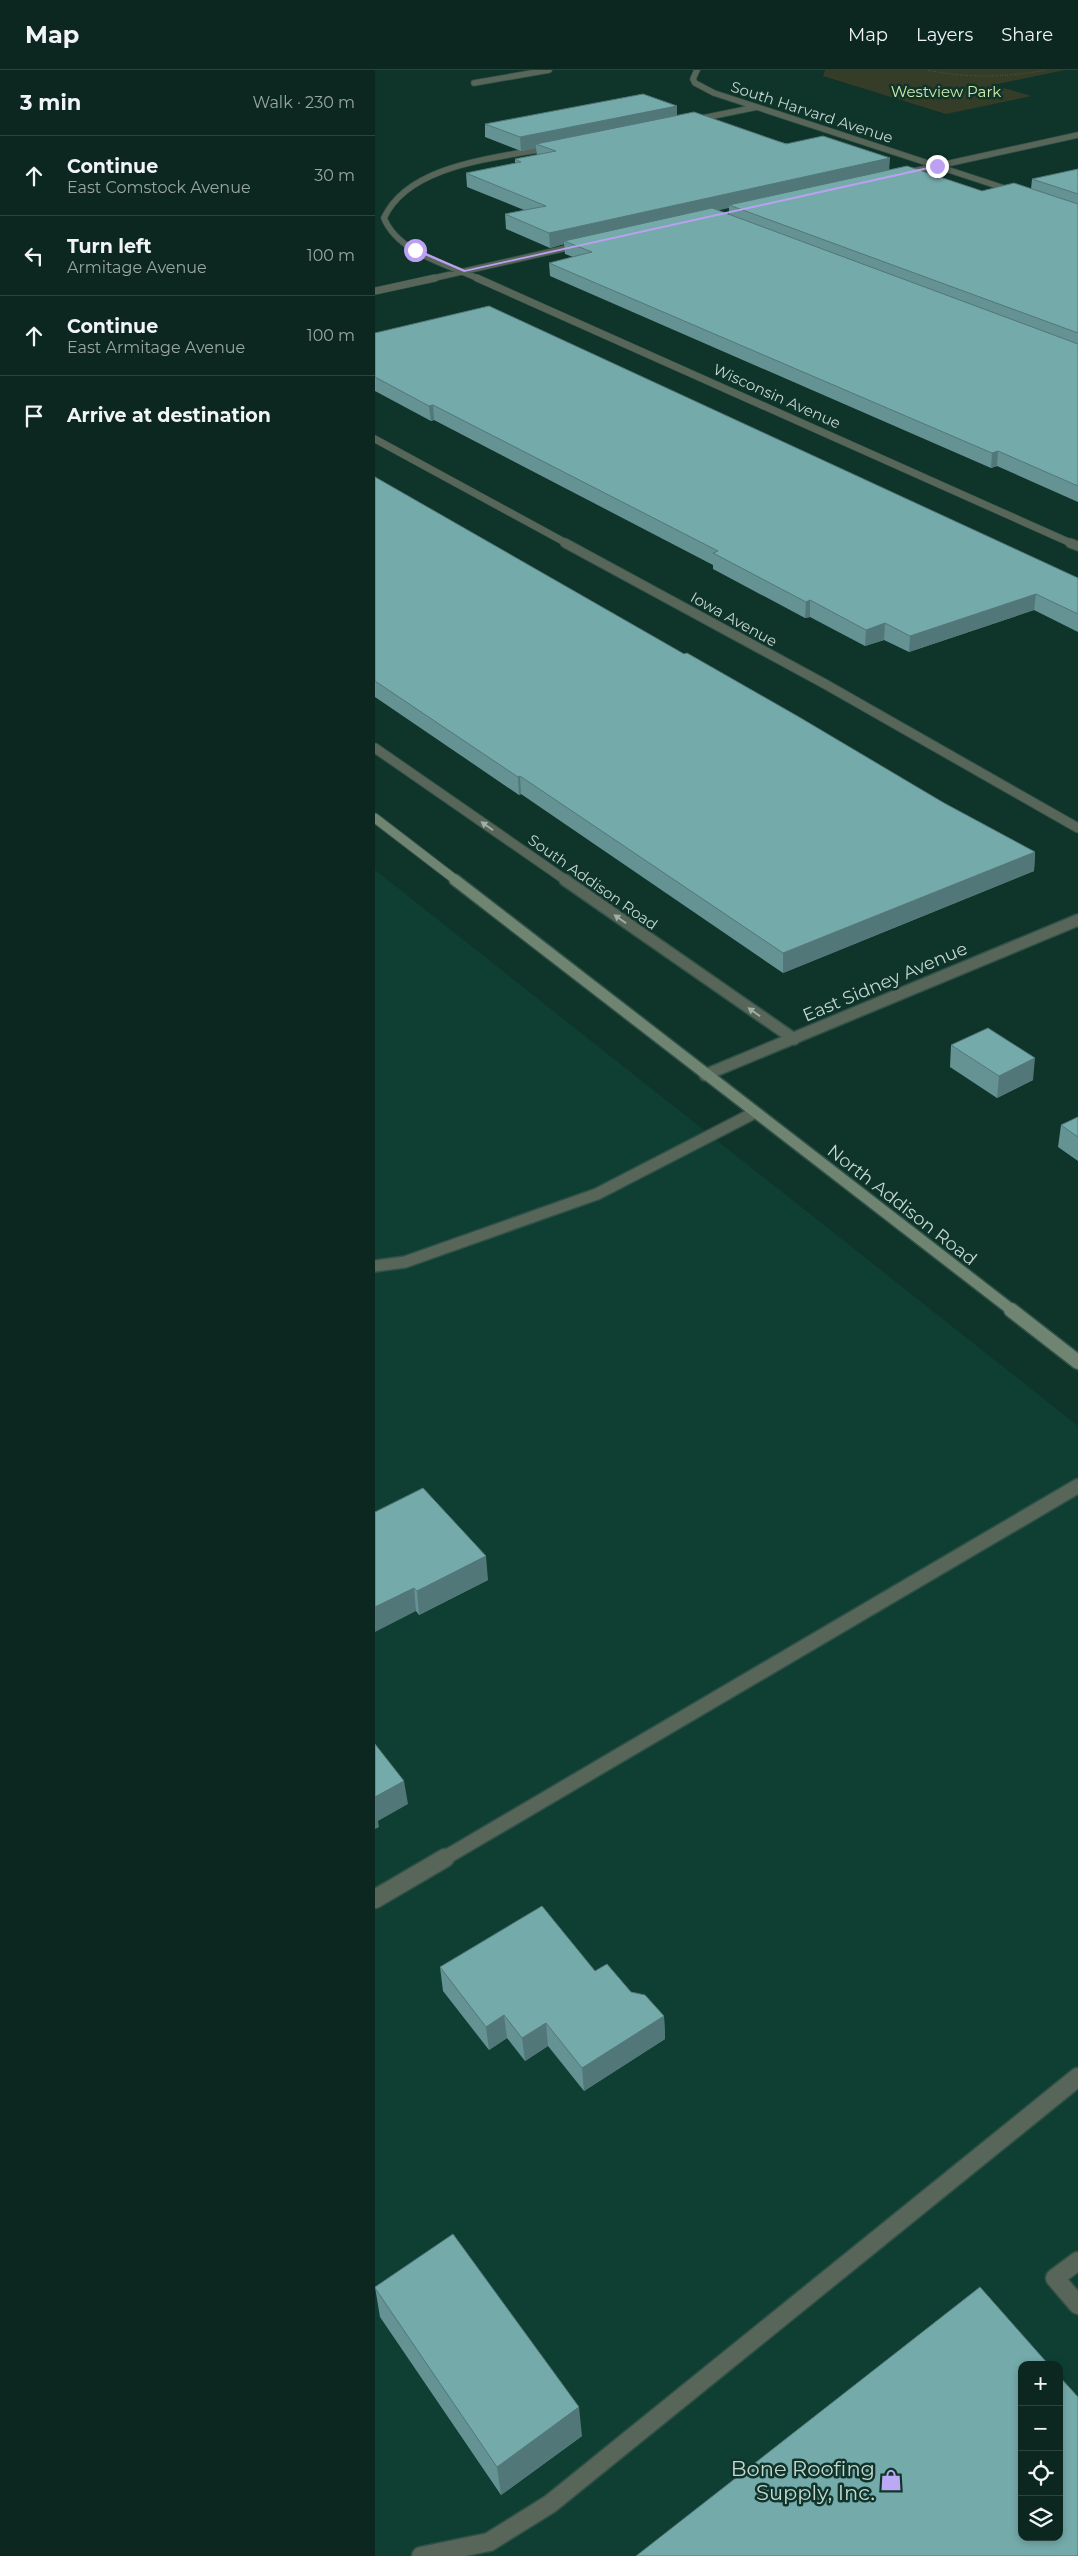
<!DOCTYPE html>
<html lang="en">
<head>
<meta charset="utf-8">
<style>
	body { margin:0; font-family:Montserrat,sans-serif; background:#142f29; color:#f1f3f6 }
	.controls { position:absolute; right:15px; bottom:15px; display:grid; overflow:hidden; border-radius:10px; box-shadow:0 2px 8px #0003 }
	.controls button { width:45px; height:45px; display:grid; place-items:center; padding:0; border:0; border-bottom:1px solid #2b443e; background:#0b2720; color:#f1f3f6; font:25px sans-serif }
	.stop { position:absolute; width:15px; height:15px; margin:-11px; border:4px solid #bca0f2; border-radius:50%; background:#fff }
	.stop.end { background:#bca0f2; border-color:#fff; box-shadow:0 1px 5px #0008 }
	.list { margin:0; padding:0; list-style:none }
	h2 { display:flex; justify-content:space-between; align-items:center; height:65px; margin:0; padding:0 20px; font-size:21px }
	h2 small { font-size:16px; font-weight:400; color:#9aa5a5 }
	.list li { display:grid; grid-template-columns:32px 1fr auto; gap:15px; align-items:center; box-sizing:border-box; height:80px; padding:0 20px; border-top:1px solid #2b443e }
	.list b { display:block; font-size:19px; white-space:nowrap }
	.list p { margin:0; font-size:16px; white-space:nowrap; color:#9aa5a5 }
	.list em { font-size:16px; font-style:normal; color:#9aa5a5 }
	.icon { flex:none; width:28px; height:28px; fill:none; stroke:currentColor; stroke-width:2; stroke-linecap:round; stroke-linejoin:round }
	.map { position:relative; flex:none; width:703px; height:2486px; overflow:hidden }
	header { display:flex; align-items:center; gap:30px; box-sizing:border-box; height:70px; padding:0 25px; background:#0b2720; border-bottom:1px solid #2b443e }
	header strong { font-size:24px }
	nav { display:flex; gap:28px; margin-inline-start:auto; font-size:18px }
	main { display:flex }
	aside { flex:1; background:#0b2720 }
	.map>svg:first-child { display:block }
	.built { fill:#0f3f33; fill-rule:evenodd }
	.green { fill:#353c27 }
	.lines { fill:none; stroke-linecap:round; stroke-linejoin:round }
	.lane-far2-casing { stroke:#305148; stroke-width:14 }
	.lane-far1-casing { stroke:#305148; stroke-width:17 }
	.lane-casing { stroke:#305148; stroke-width:21 }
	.street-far3-casing { stroke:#305148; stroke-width:7 }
	.street-far2-casing { stroke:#305148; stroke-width:8 }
	.street-far1-casing { stroke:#305148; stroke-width:11 }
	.street-casing { stroke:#305148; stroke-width:14 }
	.secondary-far2-casing { stroke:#305148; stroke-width:11 }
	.secondary-far1-casing { stroke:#305148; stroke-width:14 }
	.secondary-casing { stroke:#305148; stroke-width:17 }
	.path { stroke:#59766d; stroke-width:1; stroke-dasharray:0.5 2; stroke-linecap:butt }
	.lane-far2 { stroke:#586559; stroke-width:11 }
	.lane-far1 { stroke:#586559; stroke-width:14 }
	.lane { stroke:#586559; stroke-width:18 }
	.street-far3 { stroke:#586559; stroke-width:5.5 }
	.street-far2 { stroke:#586559; stroke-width:7 }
	.street-far1 { stroke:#586559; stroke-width:9 }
	.street { stroke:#586559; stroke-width:11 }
	.secondary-far2 { stroke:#6f8572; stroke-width:9 }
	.secondary-far1 { stroke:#6f8572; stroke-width:11 }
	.secondary { stroke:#6f8572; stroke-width:14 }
	.wall { fill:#659293; fill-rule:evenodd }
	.shaded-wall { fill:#527778 }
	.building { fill:#75aaab; stroke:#527778 }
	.oneway { fill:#9eafa6 }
	.route { fill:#bca0f2 }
	.labels { text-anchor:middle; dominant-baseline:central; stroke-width:5; stroke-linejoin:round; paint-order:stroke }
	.far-park-label { font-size:15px; fill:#d4e9aa; stroke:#0f342a }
	.far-street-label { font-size:15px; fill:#c4d7d0; stroke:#0f342a }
	.street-label { font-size:18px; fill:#c4d7d0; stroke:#0f342a }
	.near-poi-label { font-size:21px; fill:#c4d7d0; stroke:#0f342a; text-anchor:end }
</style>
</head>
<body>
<header>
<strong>Map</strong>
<nav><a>Map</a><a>Layers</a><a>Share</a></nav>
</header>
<main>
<aside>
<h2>3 min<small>Walk · 230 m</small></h2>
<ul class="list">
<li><svg class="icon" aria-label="ahead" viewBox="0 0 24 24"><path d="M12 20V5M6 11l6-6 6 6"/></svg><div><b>Continue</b><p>East Comstock Avenue</p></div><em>30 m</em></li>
<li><svg class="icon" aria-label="left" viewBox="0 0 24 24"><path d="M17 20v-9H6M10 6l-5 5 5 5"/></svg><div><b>Turn left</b><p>Armitage Avenue</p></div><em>100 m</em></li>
<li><svg class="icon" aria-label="ahead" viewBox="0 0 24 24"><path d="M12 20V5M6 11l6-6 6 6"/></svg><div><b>Continue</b><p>East Armitage Avenue</p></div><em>100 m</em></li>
<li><svg class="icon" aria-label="arrive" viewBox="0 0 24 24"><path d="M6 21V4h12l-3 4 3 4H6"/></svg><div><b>Arrive at destination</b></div></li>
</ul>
</aside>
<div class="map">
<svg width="703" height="2486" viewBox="0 0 703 2486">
	<rect width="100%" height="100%" fill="#0f342a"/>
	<path class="built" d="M0 800 703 1356V2486H0ZM647 2295H684V2467H647Z"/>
	<path class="green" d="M450 0H690L618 15 657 26 571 44 448 6Z"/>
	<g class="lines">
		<g class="lane-far2-casing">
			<path id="lane-far2" d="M0 1196 30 1192 222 1124 379 1043"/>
		</g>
		<g class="lane-far1-casing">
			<path id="lane-far1" d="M68 1789 703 1416"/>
		</g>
		<g class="lane-casing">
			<path id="lane" d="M0 1829 70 1788
				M703 2191 680 2208 703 2235
				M46 2486 114 2472 175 2434 703 2007"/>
		</g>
		<g class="street-far3-casing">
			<path id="street-far3" d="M322 0 318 9 320 13 339 23 641 122
				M99 13 174 0
				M318 50 382 37
				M530 103 703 65
				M55 209 205 175
				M104 209C72 194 23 183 9 148 34 93 125 88 178 77"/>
		</g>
		<g class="street-far2-casing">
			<path id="street-far2" d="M102 208 698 474
				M0 221 60 208
				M0 369 193 474"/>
		</g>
		<g class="street-far1-casing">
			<path id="street-far1" d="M190 473 450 614 703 758
				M695 473 703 476
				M0 678 192 811"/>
		</g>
		<g class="street-casing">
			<path id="street" d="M190 810 419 969
				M330 1005 703 850"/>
		</g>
		<g class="secondary-far2-casing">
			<path id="secondary-far2" d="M0 748 82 811"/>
		</g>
		<g class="secondary-far1-casing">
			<path id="secondary-far1" d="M80 810 638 1241"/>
		</g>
		<g class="secondary-casing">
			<path id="secondary" d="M636 1240 703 1292"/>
		</g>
		<path class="path" d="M553 0C593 9 632 7 672 0"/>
		<use href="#lane-far2" class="lane-far2"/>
		<use href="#lane-far1" class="lane-far1"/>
		<use href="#lane" class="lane"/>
		<use href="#street-far3" class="street-far3"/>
		<use href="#street-far2" class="street-far2"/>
		<use href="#street-far1" class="street-far1"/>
		<use href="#street" class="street"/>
		<use href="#secondary-far2" class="secondary-far2"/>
		<use href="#secondary-far1" class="secondary-far1"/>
		<use href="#secondary" class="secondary"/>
	</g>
	<path class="wall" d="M302 45 514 100 607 121 656 119 657 109 703 99V432L622 396 616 398 175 206 174 193 198 187 190 184 189 174 175 178 131 159 130 144 149 140 92 117 91 103 140 93V89L162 85 161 78 146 81 110 67V54ZM354 137V145L342 140Z
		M0 263 703 508V562L659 540 534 582 509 570 490 576 435 547 430 548 338 499V495L59 350 56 351 0 321Z
		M0 407 569 733 660 782 659 801 408 903 146 724 144 725 0 627Z
		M576 975 658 1010 622 1028 575 997Z
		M703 1047V1091L683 1077 686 1055Z
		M0 1442 113 1510 44 1545 41 1541Z
		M65 1897 220 1901 256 1922 289 1946 290 1969 209 2021 173 1976 150 1991 132 1968 114 1980 68 1921Z
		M0 2217 207 2366 126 2425 5 2247Z"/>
	<path class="shaded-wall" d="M302 36V49L161 74V78L146 81 145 67Z
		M515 88 514 102 354 135V138L195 173 189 171V174L175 178 174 163Z
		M58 335 59 350 56 351 54 336Z
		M623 381 622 396 616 398 617 383Z
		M661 524 659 540 534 582 535 566Z
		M435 530V547L430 548 431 532Z
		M510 553 509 570 490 576 491 560Z
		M145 706 146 724 144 725 143 707Z
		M660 782 659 801 408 903V883Z
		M660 988 658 1010 622 1028 624 1006Z
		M111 1486 113 1510 44 1545 42 1521Z
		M39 1518 41 1541 0 1562V1537Z
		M29 1711 33 1734 3 1751 4 1757 0 1759V1727Z
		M129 1945 132 1968 114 1980 111 1957Z
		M289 1946 290 1969 209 2021 207 1998Z
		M171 1953 173 1976 150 1991 147 1968Z
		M204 2337 207 2366 126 2425 122 2397Z"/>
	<path class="building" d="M268 24 302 36 145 67 110 54Z
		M319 42 411 74 448 66 515 88 174 163 130 144 171 136 91 103 146 92 140 89 181 81 161 74Z
		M532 96 607 121 639 113 703 134V263L354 135Z
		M703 99V124L657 109Z
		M337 138 703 274V416L623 381 617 383 174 193 217 182 189 171Z
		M114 236 703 508V544L661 524 535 566 510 553 491 560 435 530 431 532 338 483 343 481 58 335 54 336 0 307V263Z
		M0 407 309 584 312 583 424 647 569 733 660 782 408 883 145 706 143 707 0 611Z
		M613 958 660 988 624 1006 576 975Z
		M703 1047V1067L686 1055Z
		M48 1418 111 1486 42 1521 39 1518 0 1537V1442Z
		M0 1674 29 1711 0 1727Z
		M167 1836 220 1901 232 1894 256 1922 270 1925 289 1946 207 1998 171 1953 147 1968 129 1945 111 1957 65 1897Z
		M78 2164 204 2337 122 2397 0 2218V2217Z
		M605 2217 674 2295H647V2467H684V2306L703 2327V2486H261Z"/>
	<defs><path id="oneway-solid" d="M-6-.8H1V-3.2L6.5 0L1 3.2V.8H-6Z" transform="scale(1.25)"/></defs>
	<g class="oneway">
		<use href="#oneway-solid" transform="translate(112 756) rotate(-145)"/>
		<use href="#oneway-solid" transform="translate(245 849) rotate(-145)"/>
		<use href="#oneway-solid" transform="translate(379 942) rotate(-145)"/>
	</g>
	<path class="route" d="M562 95 563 97 89 202 38 180 42 179 90 200Z"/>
	<defs>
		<g id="shop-bare" transform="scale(1.725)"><path d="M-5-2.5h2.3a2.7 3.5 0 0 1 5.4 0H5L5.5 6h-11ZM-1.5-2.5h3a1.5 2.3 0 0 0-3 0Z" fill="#bca9f5" stroke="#0f342a" stroke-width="2.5" paint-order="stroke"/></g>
	</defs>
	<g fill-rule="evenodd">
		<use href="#shop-bare" x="516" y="2410"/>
	</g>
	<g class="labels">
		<g class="far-park-label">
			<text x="571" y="21">Westview Park</text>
		</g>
		<g class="far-street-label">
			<text transform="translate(437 42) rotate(18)">South Harvard Avenue</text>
			<text transform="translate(402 326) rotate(24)">Wisconsin Avenue</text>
			<text transform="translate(359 549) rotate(29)">Iowa Avenue</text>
			<text transform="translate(218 812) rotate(35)">South Addison Road</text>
		</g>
		<g class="street-label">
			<text transform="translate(510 912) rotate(-23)">East Sidney Avenue</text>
			<text transform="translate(527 1135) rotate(38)">North Addison Road</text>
		</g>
		<g class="near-poi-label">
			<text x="500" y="2398">Bone Roofing<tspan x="500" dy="24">Supply, Inc.</tspan></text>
		</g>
	</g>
</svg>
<div class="controls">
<button>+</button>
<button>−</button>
<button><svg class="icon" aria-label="locate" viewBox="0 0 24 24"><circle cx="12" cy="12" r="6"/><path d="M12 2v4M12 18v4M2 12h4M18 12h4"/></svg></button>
<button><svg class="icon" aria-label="layers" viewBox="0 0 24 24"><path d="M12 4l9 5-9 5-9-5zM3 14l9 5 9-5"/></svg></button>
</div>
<div class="stop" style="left:40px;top:180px"></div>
<div class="stop end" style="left:562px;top:96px"></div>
</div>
</main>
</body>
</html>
